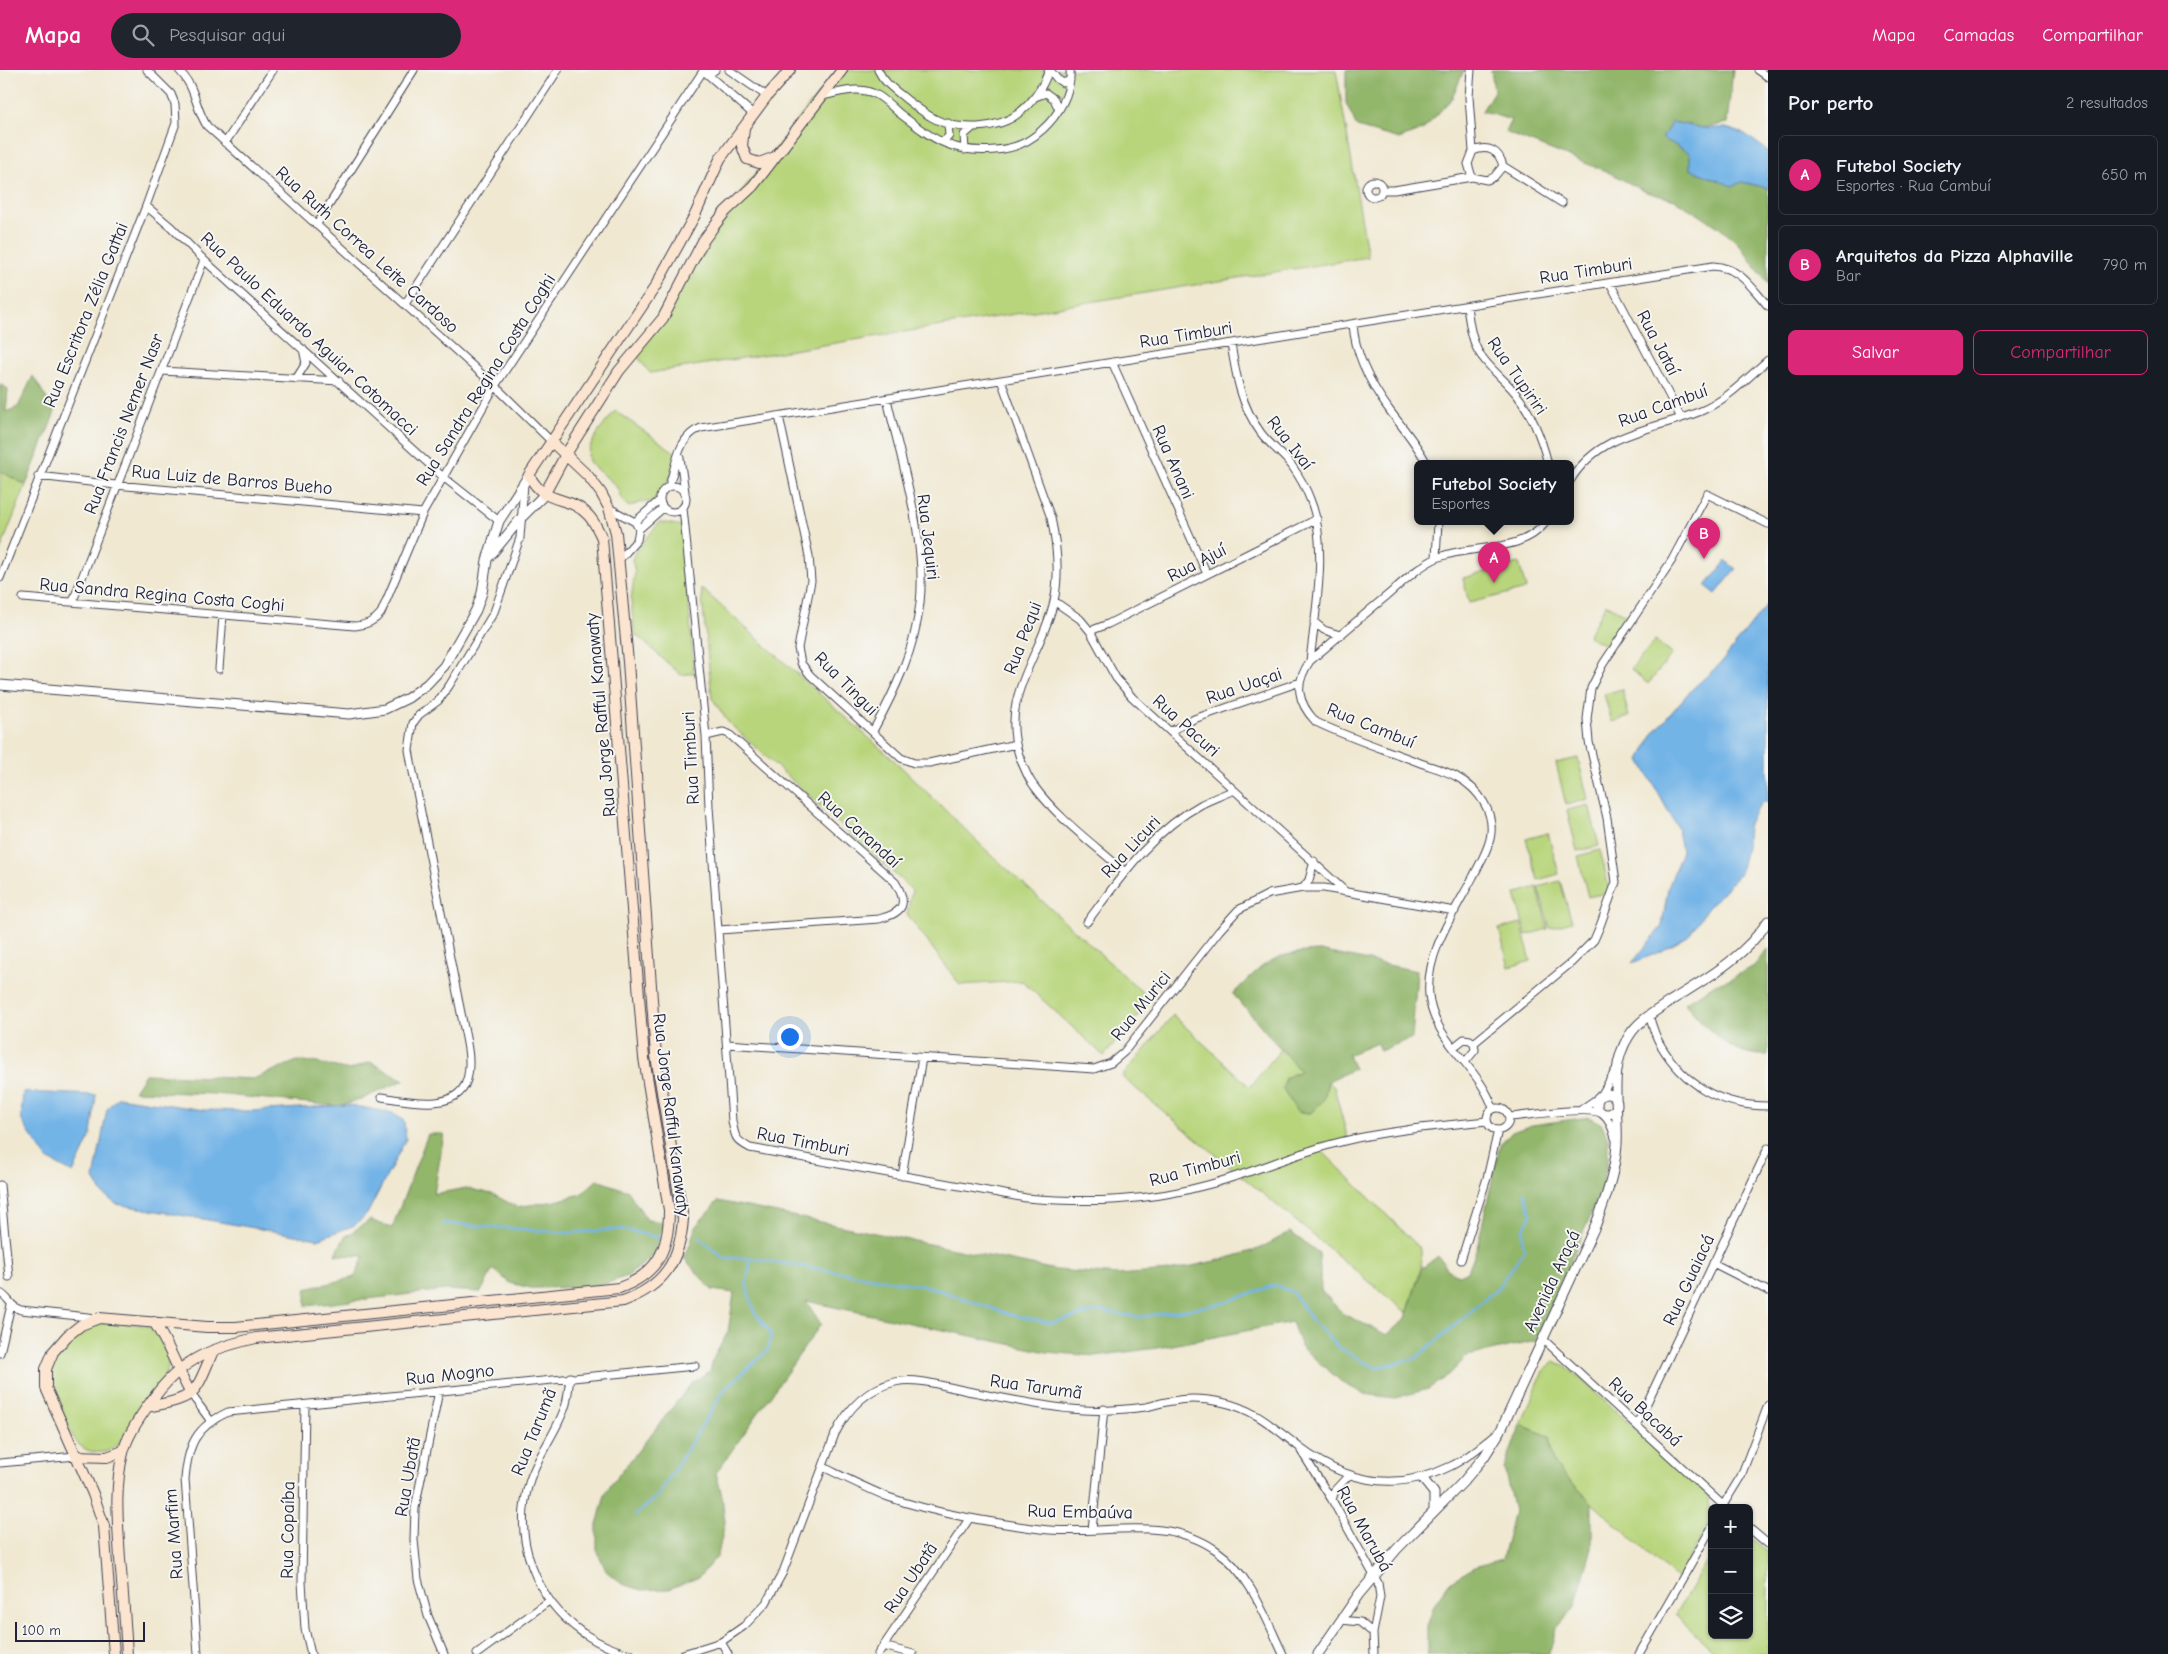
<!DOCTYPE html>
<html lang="pt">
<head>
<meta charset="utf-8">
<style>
	body { margin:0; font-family:"Comic Neue",sans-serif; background:#20242c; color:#f1f3f6 }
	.controls { position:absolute; right:15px; bottom:15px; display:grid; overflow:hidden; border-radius:8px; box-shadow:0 1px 4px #0004 }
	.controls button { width:45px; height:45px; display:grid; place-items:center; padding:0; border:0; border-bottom:1px solid #363941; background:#171b24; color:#f1f3f6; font:25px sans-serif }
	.scale { position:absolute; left:15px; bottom:12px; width:130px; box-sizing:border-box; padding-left:5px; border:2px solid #22223b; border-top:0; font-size:14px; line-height:18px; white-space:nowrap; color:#22223b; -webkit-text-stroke:4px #f6f6f2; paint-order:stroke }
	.you { position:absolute; left:789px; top:966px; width:18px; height:18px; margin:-12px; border:4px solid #fff; border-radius:50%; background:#1a73e8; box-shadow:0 0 0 8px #1a73e833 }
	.badge { display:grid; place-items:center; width:32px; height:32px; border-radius:50%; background:#db2777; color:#fff; font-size:16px; font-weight:700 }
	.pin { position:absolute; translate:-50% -41px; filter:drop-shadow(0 1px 2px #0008) }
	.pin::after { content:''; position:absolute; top:26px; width:18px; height:15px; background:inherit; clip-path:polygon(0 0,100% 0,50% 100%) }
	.popup { position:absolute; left:1414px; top:390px; width:160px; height:65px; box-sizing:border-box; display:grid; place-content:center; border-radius:8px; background:#171b24; filter:drop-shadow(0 1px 4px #0005); font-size:16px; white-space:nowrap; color:#9ea1a6 }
	.popup b { font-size:19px; color:#f1f3f6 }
	.popup::after { content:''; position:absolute; left:50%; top:100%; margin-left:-10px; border:10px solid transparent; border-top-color:#171b24 }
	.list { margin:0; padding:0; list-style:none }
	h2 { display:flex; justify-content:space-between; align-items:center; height:65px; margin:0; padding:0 20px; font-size:21px }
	h2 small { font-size:16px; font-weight:400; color:#9ea1a6 }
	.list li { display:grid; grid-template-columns:32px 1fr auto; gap:15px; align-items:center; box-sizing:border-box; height:80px; margin:0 10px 10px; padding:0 10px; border:1px solid #363941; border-radius:8px }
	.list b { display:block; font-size:19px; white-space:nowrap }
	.list p { margin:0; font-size:16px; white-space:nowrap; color:#9ea1a6 }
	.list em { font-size:16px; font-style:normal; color:#9ea1a6 }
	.actions { display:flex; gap:10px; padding:15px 20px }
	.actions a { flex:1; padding:11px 0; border:1px solid #db2777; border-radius:8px; text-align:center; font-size:18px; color:#db2777 }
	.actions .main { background:#db2777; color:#fff }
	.icon { flex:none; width:28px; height:28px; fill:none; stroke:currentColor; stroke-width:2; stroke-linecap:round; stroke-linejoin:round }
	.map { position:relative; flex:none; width:1768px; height:1584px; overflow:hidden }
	header { display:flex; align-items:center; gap:30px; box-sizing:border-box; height:70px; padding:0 25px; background:#db2777; color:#fff }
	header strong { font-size:24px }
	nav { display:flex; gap:28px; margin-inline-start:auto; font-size:18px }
	.search { width:350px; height:45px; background:#20242c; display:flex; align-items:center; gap:12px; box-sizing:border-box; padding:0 18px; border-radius:28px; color:#9ea1a6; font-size:19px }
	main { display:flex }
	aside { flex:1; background:#171b24 }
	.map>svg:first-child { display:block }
	.green { fill:#b8d57b; stroke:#6d7c5b }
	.forest { fill:#92b66b; stroke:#5a6c53 }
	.water { fill:#73b4e7; stroke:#4a6b91 }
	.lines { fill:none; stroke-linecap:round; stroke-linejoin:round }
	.stream { stroke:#73b4e7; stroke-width:2.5 }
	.minor-casing { stroke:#414052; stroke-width:9 }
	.tertiary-casing { stroke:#414052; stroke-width:11 }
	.secondary-casing { stroke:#414052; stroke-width:12 }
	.minor { stroke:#fff; stroke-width:7 }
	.tertiary { stroke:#fff; stroke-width:9 }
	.secondary { stroke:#fce5d0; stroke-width:10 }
	.labels { text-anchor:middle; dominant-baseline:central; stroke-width:4; stroke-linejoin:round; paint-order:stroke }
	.street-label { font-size:18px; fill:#22223b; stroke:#f6f6f2 }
</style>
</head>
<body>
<header>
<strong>Mapa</strong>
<div class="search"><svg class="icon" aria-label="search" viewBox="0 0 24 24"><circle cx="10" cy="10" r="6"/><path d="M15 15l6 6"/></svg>Pesquisar aqui</div>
<nav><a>Mapa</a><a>Camadas</a><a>Compartilhar</a></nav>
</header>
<main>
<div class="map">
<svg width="1768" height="1584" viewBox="0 0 1768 1584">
	<rect width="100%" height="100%" fill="#f6f6f2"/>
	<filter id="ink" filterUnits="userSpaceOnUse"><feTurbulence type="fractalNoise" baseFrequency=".02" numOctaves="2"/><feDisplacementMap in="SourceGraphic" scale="10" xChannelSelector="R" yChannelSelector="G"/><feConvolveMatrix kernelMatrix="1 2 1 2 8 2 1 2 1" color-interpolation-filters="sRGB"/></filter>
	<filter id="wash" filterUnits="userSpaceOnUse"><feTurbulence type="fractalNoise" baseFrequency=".0096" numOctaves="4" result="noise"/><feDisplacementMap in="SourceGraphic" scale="20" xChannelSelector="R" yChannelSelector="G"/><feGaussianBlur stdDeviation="1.12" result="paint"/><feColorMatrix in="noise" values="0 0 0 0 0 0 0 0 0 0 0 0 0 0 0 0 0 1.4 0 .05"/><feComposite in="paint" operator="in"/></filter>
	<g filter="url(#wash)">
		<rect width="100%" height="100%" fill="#f0e8d1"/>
		<path class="green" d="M837 0H1336L1368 187 650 303 634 282 725 142Z
			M615 341 679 385 668 412 652 432H641L629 437C618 428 622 427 617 418 611 409 598 402 591 394 579 381 607 352 615 341Z
			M0 401 26 415 0 481Z
			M660 452 683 456 694 603 681 605 634 563 631 529 635 502 632 490 636 480Z
			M1519 493 1526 519 1469 533 1463 508Z
			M701 518 897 693 985 779 1151 930 1104 986 1022 911 960 915 907 844 912 820 728 652 712 628Z
			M1606 534 1627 546 1609 577 1588 566Z
			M1655 570 1672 584 1648 614 1631 599Z
			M1622 619 1629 647 1612 652 1604 624Z
			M1578 688 1588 729 1566 735 1556 693Z
			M1589 735 1599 776 1577 781 1567 740Z
			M1548 763 1559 804 1538 810 1526 769Z
			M1600 780 1610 822 1588 827 1578 786Z
			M1560 811 1572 852 1550 858 1538 817Z
			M1537 817 1548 859 1526 865 1515 824Z
			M1521 853 1531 891 1509 897 1499 859Z
			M1173 945 1250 1017 1281 979 1301 1001 1297 1042 1311 1043 1324 1029 1328 1011 1334 1017 1348 1070 1319 1078 1421 1179V1199L1407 1243 1122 1007Z
			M102 1253C119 1254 148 1250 160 1265 163 1268 164 1275 166 1279 170 1291 169 1300 162 1311 155 1320 147 1328 140 1337 132 1349 125 1371 114 1378 105 1384 91 1384 82 1377 72 1370 68 1356 63 1345 59 1336 53 1327 52 1317 45 1283 74 1262 102 1253Z
			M1554 1292 1565 1295 1708 1425 1712 1448 1677 1509 1592 1433 1553 1393 1549 1366 1521 1355 1543 1301Z
			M1749 1466 1768 1482V1584H1717L1675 1545 1712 1482V1565H1749Z"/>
		<path class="forest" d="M1346 0H1464L1452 28 1424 59 1399 69 1357 57 1346 33Z
			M1491 0H1733L1727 53 1703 58 1672 52 1742 112 1768 118V214L1737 172 1717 156 1675 130 1646 122 1608 102 1505 62 1511 50 1482 41 1494 21Z
			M33 306 55 342 26 415 0 401V314L8 319 6 342 18 337Z
			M1768 878V985C1731 987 1707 959 1685 933L1717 913 1732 908 1754 896Z
			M1320 881 1417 901 1412 968 1380 981 1377 973 1348 985 1354 999 1328 1011 1324 1029 1311 1043 1297 1042 1283 1019 1285 1008 1300 1001 1233 924C1265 892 1272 883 1320 881Z
			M297 991 312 992 350 1000 370 992 404 1010 364 1028 339 1036 215 1024 134 1021 145 1004 253 1009Z
			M1589 1047 1602 1054 1608 1069V1088L1601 1121 1536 1271 1467 1286 1450 1304 1428 1319 1395 1328 1364 1324 1343 1313 1301 1277 1292 1252 1157 1278 1095 1286 1047 1282 806 1231 821 1254 716 1403 722 1426 725 1452 718 1485 699 1507 669 1519 642 1520 622 1514 606 1501 597 1480V1455L606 1421 691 1314 710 1301 714 1287 728 1262 734 1223 712 1220 684 1188 690 1175 695 1157 718 1131 1056 1200 1118 1205 1169 1201 1224 1189 1259 1179 1290 1162 1319 1183 1321 1220 1343 1244 1387 1265 1406 1248 1421 1199 1438 1186 1449 1201 1460 1205 1468 1201 1477 1178 1500 1075 1512 1062 1532 1055Z
			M428 1064H444L434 1124 466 1118 492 1124 517 1137 556 1131 581 1124 597 1110 628 1121 647 1150 664 1152 654 1185 628 1206 595 1217 531 1218 510 1213 493 1199 481 1222 446 1220 306 1236V1219L355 1207 364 1186 335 1185 345 1167 370 1150 392 1158Z
			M1521 1355 1549 1366 1553 1393 1592 1433V1478L1574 1539 1556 1559 1549 1584H1427V1557L1434 1535 1449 1512 1475 1497 1502 1489 1514 1441 1504 1398Z"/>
		<path class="water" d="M1672 52 1703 58H1726L1745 64 1768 81V118L1742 112 1732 116 1690 99V83L1662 68Z
			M1726 491 1736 499 1716 524 1706 516Z
			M1768 533V731L1761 733 1748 753 1747 773 1740 803 1707 839 1688 866 1660 882 1632 893 1662 856 1668 818 1682 781 1678 759 1640 690 1653 664 1690 621 1720 594Z
			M23 1022 96 1025 91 1065 73 1103 47 1089 28 1061 21 1049Z
			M118 1027 204 1040 251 1041 349 1035 393 1043 404 1051 406 1069 367 1144 355 1155 318 1169 116 1134 103 1124 94 1109 107 1039Z"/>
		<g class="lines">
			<path class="stream" d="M442 1153 569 1163 622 1159 660 1168
				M699 1168 724 1188H751L930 1217 1011 1245 1051 1253 1098 1241 1140 1247 1219 1234 1275 1215 1293 1222 1310 1248 1338 1277 1376 1298 1416 1288 1496 1220 1524 1181 1522 1161 1531 1145 1525 1123
				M635 1445 658 1426 724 1320 768 1280 771 1263 755 1243 746 1214 751 1189"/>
		</g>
	</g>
	<g filter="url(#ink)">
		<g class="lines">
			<g class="minor-casing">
				<path id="minor" d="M179 0C197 19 194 36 207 56L495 316 552 372
					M729 0 767 26
					M878 0C884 13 895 20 907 30 915 36 925 44 935 49 958 61 998 60 1019 43 1033 32 1043 17 1049 0
					M1050 0 1057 9 1063 13 1070 10
					M1471 0 1469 27 1473 81 1468 94 1472 107
					M1758 0 1768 7
					M704 2 711 3 715 0
					M706 3 753 44
					M823 26C840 22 858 16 875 24 884 28 892 37 899 43 932 68 951 84 995 80 1014 79 1028 73 1042 60 1058 46 1072 22 1070 0
					M1035 27 1046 23 1054 29 1059 40
					M940 71 945 70 949 66 948 53
					M225 73 273 0
					M965 80 964 65 972 58
					M1503 96 1562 133
					M1366 119a8 8 0 1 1 16 0a8 8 0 1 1-16 0Z
					M1382 120H1394L1472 107 1487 110 1494 107 1503 96C1499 80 1488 75 1473 81
					M146 136 171 157 204 190 442 406 499 451
					M317 154 414 0
					M1610 213 1681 348
					M405 234 558 0
					M1467 236C1469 251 1471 267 1478 281 1487 296 1500 306 1511 318 1530 338 1542 369 1548 394
					M1353 254C1355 286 1371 315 1390 341 1403 358 1417 374 1427 394
					M1231 274C1236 306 1241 336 1261 363 1270 375 1283 384 1292 396 1299 406 1306 418 1310 429 1329 474 1315 543 1310 591
					M1112 292 1207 504
					M162 301 339 311
					M296 309 306 293 303 279
					M1001 310 1051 448C1057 475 1060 503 1054 531 1042 585 999 626 1019 685 1023 696 1027 707 1034 716 1058 749 1095 775 1125 802
					M779 346 809 486 811 511 798 578 801 593 810 605 901 688 914 693H929L1016 674
					M680 388 685 422
					M38 406 116 415 423 443
					M1570 411C1600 361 1653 361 1701 341 1727 330 1747 308 1768 290
					M660 429a13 13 0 1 1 26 0a13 13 0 1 1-26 0Z
					M669 416C676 395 678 366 701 358L1713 196C1741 198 1751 217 1768 236
					M609 438 635 452 639 459 637 470 620 489
					M683 438 706 666 709 737 732 1051C735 1067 735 1070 750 1078L1026 1128C1087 1133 1147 1132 1207 1115 1253 1103 1297 1082 1344 1071 1391 1060 1439 1056 1487 1051
					M635 452 660 430
					M639 459 663 438
					M1436 488 1438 452
					M0 508 146 136 176 53 175 34 171 24 147 0
					M23 528 355 556C366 555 374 552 381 543L423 443 495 316 703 1
					M73 531 204 190
					M1054 531 1080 549 1090 561 1116 608 1132 627 1345 821
					M1314 552 1324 560 1340 565
					M1090 561 1108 554 1317 449
					M219 599 223 545
					M873 661C895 621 915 579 920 533 927 469 901 391 887 329
					M1171 661 1194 649 1300 612
					M706 666 723 662 729 664 895 812C909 834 903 843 879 849L719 860
					M1303 818 1309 810 1314 791
					M1087 852C1120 808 1152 761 1202 734 1212 729 1223 725 1234 720
					M1649 945C1652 955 1655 966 1660 974 1684 1015 1721 1036 1768 1036
					M1474 973 1572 892 1594 870 1600 856 1616 812 1607 748 1589 672 1587 649 1591 618 1603 594 1672 490 1707 424 1768 454
					M727 974 1094 999 1111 993 1124 982 1219 861 1238 840 1269 824 1303 818H1324L1455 841
					M1454 977 1464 969 1470 970 1474 973 1475 980 1466 991
					M382 1027C409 1031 462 1044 468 1005 471 989 467 973 464 958L412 697 409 680 413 653 419 645 438 631 449 616 494 542 520 468 524 414
					M1487 1049a11 11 0 1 1 22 0a11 11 0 1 1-22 0Z
					M1493 1038C1479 996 1433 971 1429 925 1425 884 1455 841 1473 807 1479 795 1487 782 1490 769 1496 743 1479 719 1457 707 1445 700 1431 697 1418 692 1384 679 1349 668 1316 652 1297 632 1294 614 1310 591 1336 569 1362 546 1389 524 1403 512 1419 496 1437 488 1472 473 1521 485 1546 452
					M1582 1039 1601 1026 1615 1001
					M1509 1047C1526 1046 1591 1035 1602 1044 1609 1049 1613 1060 1615 1068
					M902 1106 922 988
					M0 1115 9 1207
					M1461 1190 1487 1108 1498 1060
					M1713 1193 1768 1221
					M0 1223C9 1227 10 1237 21 1240L97 1248
					M1543 1269 1726 1438
					M0 1283 11 1235
					M570 1307C569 1316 568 1325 566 1334 558 1361 537 1385 529 1413 512 1470 536 1530 583 1563 598 1573 614 1581 631 1584
					M439 1321 415 1438 414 1470 418 1509 428 1546 444 1584
					M191 1324 210 1350
					M305 1335 302 1512 305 1559 311 1584
					M1637 1354 1768 1078
					M1301 1381 1332 1430 1378 1513 1380 1527 1373 1563 1374 1584
					M0 1393 76 1386
					M823 1397C844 1407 866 1418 888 1427 937 1444 989 1452 1040 1459 1100 1467 1163 1443 1216 1480 1250 1503 1266 1549 1283 1584
					M1332 1430 1335 1420 1349 1405
					M1722 1437 1741 1406 1768 1335
					M1749 1458 1768 1474
					M1092 1460 1104 1339
					M1341 1550 1360 1552 1373 1563
					M721 1572 728 1584
					M883 1576 913 1584
					M198 1584 185 1409C188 1374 196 1357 228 1342L695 1296
					M477 1584 549 1531
					M683 1584 721 1572 744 1556 766 1533 783 1502 835 1364C848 1338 866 1319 895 1312 917 1307 942 1316 963 1320 998 1327 1034 1335 1071 1339 1095 1342 1122 1340 1146 1337 1155 1335 1163 1332 1172 1331 1187 1328 1206 1329 1221 1332 1255 1339 1273 1357 1299 1377 1346 1413 1396 1423 1451 1396 1468 1388 1482 1375 1497 1363
					M878 1584 969 1449
					M1639 1584 1712 1457"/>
			</g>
			<g class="tertiary-casing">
				<path id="tertiary" d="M490 486 522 447 544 425
					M0 615 349 644 385 639 408 628 427 614 444 596 476 540 482 523 487 490 499 451 529 405
					M1597 1034a10 10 0 1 1 20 0a10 10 0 1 1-20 0Z
					M1422 1408 1434 1423V1441
					M1318 1584 1359 1524 1397 1479 1463 1412 1484 1387 1501 1360 1596 1154C1606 1128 1615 1102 1617 1074 1619 1038 1608 998 1629 966 1639 950 1656 941 1672 930 1707 908 1745 887 1768 851"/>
			</g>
			<g class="secondary-casing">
				<path id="secondary" d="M744 58 742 76 747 89 759 93 775 87
					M544 425 566 384 619 301 663 248 703 171 714 156 725 142 753 116 842 0
					M154 1252C169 1275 178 1301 191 1324
					M146 1337C197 1328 194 1326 213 1281
					M76 1386 107 1387 123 1381
					M114 1584 104 1456 93 1424 46 1318V1299L53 1282 67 1266 81 1255 99 1248 207 1257H236L619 1218C658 1204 669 1179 669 1140L644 988 602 468C598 460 595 452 588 445 569 424 545 437 529 405L655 217 695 145 720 89 767 26 790 0
					M127 1584C125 1552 123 1521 120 1489 118 1453 114 1419 123 1383 127 1366 139 1348 150 1333 179 1291 207 1279 256 1268L623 1231C664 1216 680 1191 683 1149L656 986 628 592 616 463 609 438 601 423 589 407 552 372"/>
			</g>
			<use href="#minor" class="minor"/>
			<use href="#tertiary" class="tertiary"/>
			<use href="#secondary" class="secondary"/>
		</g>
	</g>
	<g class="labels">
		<g class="street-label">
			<text transform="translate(367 180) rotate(42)">Rua Ruth Correa Leite Cardoso</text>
			<text transform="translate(1586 201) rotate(-9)">Rua Timburi</text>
			<text transform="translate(86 245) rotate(-68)">Rua Escritora Zélia Gattai</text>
			<text transform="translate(309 264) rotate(43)">Rua Paulo Eduardo Aguiar Cotomacci</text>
			<text transform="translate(1186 265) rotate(-9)">Rua Timburi</text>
			<text transform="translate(1658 273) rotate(62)">Rua Jataí</text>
			<text transform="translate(1517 306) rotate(55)">Rua Tupiriri</text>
			<text transform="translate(486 310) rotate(-58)">Rua Sandra Regina Costa Coghi</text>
			<text transform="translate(1663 336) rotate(-20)">Rua Cambuí</text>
			<text transform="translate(124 354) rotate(-69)">Rua Francis Nemer Nasr</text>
			<text transform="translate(1290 373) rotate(52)">Rua Ivaí</text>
			<text transform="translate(1173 392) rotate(66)">Rua Anani</text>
			<text transform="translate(232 410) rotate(5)">Rua Luiz de Barros Bueho</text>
			<text transform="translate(928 467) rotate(83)">Rua Jequiri</text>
			<text transform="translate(1197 493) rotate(-27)">Rua Ajuí</text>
			<text transform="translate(162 525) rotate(5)">Rua Sandra Regina Costa Coghi</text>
			<text transform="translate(1023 568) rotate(-69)">Rua Pequi</text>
			<text transform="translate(846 614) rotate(45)">Rua Tingui</text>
			<text transform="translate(1244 616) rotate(-19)">Rua Uaçai</text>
			<text transform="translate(601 645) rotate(-95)">Rua Jorge Rafful Kanawaty</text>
			<text transform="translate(1186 656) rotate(42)">Rua Pacuri</text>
			<text transform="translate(1371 656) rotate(22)">Rua Cambuí</text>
			<text transform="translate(691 688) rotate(-93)">Rua Timburi</text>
			<text transform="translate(859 760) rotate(42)">Rua Carandaí</text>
			<text transform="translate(1131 777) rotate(-47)">Rua Licuri</text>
			<text transform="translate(1141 936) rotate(-51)">Rua Murici</text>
			<text transform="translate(671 1045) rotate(83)">Rua Jorge Rafful Kanawaty</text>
			<text transform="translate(803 1072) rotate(11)">Rua Timburi</text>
			<text transform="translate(1195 1099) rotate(-15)">Rua Timburi</text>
			<text transform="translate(1689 1210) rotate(-65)">Rua Guaiacá</text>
			<text transform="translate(1552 1211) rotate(-65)">Avenida Araçá</text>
			<text transform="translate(450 1305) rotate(-6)">Rua Mogno</text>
			<text transform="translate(1036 1317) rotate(8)">Rua Tarumã</text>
			<text transform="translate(1645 1342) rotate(43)">Rua Bacabá</text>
			<text transform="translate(534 1362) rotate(-68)">Rua Tarumã</text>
			<text transform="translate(408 1407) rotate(-80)">Rua Ubatã</text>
			<text transform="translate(1080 1442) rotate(1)">Rua Embaúva</text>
			<text transform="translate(1364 1459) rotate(61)">Rua Marubá</text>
			<text transform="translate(288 1460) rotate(-89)">Rua Copaíba</text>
			<text transform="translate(174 1464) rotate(-94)">Rua Marfim</text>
			<text transform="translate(911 1508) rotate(-56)">Rua Ubatã</text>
		</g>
	</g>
</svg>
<div class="controls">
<button>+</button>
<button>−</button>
<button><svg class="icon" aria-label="layers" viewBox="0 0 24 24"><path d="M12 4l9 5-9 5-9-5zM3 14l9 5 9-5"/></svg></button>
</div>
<div class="scale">100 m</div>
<div class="you"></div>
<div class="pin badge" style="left:1494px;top:513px">A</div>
<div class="popup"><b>Futebol Society</b>Esportes</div>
<div class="pin badge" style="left:1704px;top:489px">B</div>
</div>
<aside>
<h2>Por perto<small>2 resultados</small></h2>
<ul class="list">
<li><span class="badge">A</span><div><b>Futebol Society</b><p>Esportes · Rua Cambuí</p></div><em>650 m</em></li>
<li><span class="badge">B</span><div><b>Arquitetos da Pizza Alphaville</b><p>Bar</p></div><em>790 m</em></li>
</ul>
<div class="actions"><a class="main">Salvar</a><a>Compartilhar</a></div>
</aside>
</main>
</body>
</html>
